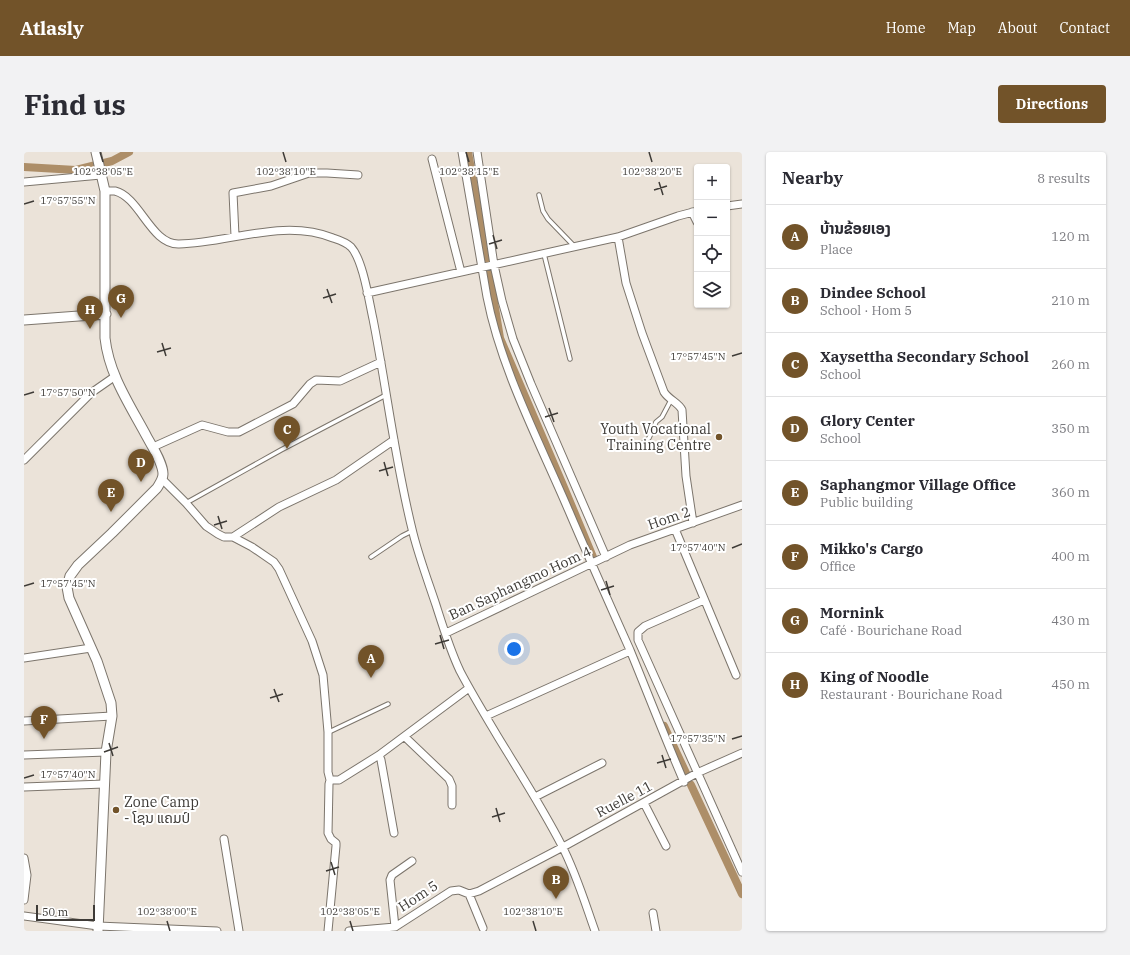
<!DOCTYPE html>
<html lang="en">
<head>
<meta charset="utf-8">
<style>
	body { margin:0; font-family:"IBM Plex Serif","Noto Sans Lao",serif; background:#f2f2f3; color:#2b2b33 }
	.controls { position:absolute; right:12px; top:12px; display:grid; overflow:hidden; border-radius:4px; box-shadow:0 1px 3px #0004 }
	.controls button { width:36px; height:36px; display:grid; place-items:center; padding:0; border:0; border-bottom:1px solid #e1e1e2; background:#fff; color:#2b2b33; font:20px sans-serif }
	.scale { position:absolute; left:12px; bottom:10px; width:59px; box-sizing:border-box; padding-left:4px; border:2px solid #3e3b37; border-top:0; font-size:11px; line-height:14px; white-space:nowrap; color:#3e3b37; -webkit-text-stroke:3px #fff; paint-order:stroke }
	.you { position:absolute; left:490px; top:497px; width:14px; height:14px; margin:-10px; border:3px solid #fff; border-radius:50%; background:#1a73e8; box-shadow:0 0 0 6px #1a73e833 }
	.badge { display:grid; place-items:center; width:26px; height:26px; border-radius:50%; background:#725329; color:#fff; font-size:13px; font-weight:700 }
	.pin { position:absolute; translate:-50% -33px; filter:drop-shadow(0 1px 2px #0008) }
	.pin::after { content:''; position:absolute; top:21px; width:14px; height:12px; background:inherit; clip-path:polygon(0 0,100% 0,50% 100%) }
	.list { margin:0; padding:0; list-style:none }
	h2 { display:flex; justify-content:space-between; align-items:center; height:52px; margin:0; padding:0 16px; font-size:17px }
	h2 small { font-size:13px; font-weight:400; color:#7c7c81 }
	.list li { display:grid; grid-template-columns:26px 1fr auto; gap:12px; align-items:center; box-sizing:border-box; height:64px; padding:0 16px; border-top:1px solid #e1e1e2 }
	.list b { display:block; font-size:15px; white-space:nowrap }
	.list p { margin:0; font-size:13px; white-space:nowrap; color:#7c7c81 }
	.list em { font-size:13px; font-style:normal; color:#7c7c81 }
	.icon { flex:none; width:22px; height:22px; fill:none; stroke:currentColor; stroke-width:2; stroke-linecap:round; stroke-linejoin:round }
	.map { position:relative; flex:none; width:718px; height:779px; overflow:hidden; border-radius:4px }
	header { display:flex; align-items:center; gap:24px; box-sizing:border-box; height:56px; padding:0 20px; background:#725329; color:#fff }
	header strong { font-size:19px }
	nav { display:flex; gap:22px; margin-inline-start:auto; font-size:14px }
	.intro { display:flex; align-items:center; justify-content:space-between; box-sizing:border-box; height:96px; padding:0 24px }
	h1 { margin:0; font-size:28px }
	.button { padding:10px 18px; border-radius:4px; background:#725329; color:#fff; font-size:14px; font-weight:700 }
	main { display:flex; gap:24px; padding:0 24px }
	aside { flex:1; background:#fff; border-radius:4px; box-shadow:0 1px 3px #0004 }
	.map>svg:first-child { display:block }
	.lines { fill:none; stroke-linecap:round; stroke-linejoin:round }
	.canal { stroke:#ad8e68; stroke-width:8 }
	.service-casing { stroke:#7c756c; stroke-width:5.5 }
	.minor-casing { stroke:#7c756c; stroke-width:9 }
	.tertiary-casing { stroke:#7c756c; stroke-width:11 }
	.service { stroke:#fff; stroke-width:3.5 }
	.minor { stroke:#fff; stroke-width:7 }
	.tertiary { stroke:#fff; stroke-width:9 }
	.ticks { fill:none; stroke:#3e3b37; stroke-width:1.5 }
	.poi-dot { fill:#725329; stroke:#fff; stroke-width:1.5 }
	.labels { text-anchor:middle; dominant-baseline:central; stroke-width:4; stroke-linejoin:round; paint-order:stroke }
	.poi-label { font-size:14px; fill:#3e3b37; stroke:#fff; text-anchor:end }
	.street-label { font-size:14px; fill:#3e3b37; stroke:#fff }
	.ticks-label { font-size:10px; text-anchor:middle; fill:#3e3b37; stroke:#fff; stroke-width:4; stroke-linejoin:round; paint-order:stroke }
</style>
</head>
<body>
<header>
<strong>Atlasly</strong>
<nav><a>Home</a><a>Map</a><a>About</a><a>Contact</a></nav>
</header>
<div class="intro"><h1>Find us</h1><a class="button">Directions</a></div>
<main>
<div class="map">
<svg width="718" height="779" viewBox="0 0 718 779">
	<rect width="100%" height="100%" fill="#ebe3d9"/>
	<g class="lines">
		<path class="canal" d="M444 0 463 109
			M0 15 52 18 88 9 105 0
			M465 120 476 186 539 333 569 405
			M640 574 662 621
			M667 633 718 742"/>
		<g class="service-casing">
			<path id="service" d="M515 43 519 59 524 67 551 95
				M520 102 546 207
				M613 296 625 286 632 270 638 265 647 248
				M162 351 257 298 362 243
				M347 405 378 384 388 379
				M305 580 364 552"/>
		</g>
		<g class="minor-casing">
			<path id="minor" d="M438 0 463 145C477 217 515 289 544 357 564 404 585 451 606 498 624 542 641 586 660 630
				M453 0 470 113 478 149 489 187 507 232 582 405
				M408 7 437 120
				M0 30 77 23
				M81 39C84 39 87 39 91 39 116 45 127 93 155 92 206 91 259 66 309 86 315 88 322 90 327 95 339 108 345 149 349 167 363 238 371 310 389 381 395 405 404 429 412 453 419 475 426 498 436 519 448 542 461 563 474 585 496 621 519 657 538 694 552 721 561 751 571 779
				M703 54 718 52
				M668 60 673 70
				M211 84 209 41 247 34 285 21H303L334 23
				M594 85 602 131 618 181 640 240C645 248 655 251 658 258L662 324 669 371
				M343 141 594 85 654 64 673 59
				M129 295 178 273 204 280H215L269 252 286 232 292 228 316 229 357 210
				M0 308 67 241 90 225
				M138 327 162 351 182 374 194 382 200 385H209L228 395 250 410 255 417 288 489 299 523 304 580V620L306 628H315L355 603 445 536
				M651 377 712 523
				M209 385 255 355 312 328 370 288
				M680 448 621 474 614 480V488L718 720
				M422 481 606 393 718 353
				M0 506 67 496
				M462 564 606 499
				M0 569 88 564
				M381 585 425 627 428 634V653
				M0 603 82 600
				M355 603 357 608 370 681
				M0 635 80 632
				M511 645 578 611
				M620 651 642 694
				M200 687 215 779
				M0 706 3 723 0 748
				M445 742 459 776
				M629 761 632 779
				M0 764 74 774 193 779
				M371 775 366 728 368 723 388 709
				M304 779 312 694V691L307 687 304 681 305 632 306 628
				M325 779 371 775 427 739 435 738 445 742 455 739 539 695 673 621 718 601"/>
		</g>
		<g class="tertiary-casing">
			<path id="tertiary" d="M72 0 81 39V186C85 223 106 253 123 285 128 294 139 311 139 322 139 327 136 331 133 336L88 381 54 413 46 424 43 435 45 446 73 509 87 551 88 564 82 600 74 779
				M0 168 82 162"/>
		</g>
		<use href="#service" class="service"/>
		<use href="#minor" class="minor"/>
		<use href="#tertiary" class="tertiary"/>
	</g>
	<path class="ticks" d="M76 0 79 10M259 0 262 10M442 0 445 10M625 0 628 10M635 30 639 43M630 38 643 34M0 52 10 49M469 83 473 97M465 92 478 88M303 137 308 151M299 146 312 142M138 191 142 204M133 200 147 196M708 204 718 201M0 243 10 240M525 256 530 270M521 265 534 261M360 310 364 324M355 319 369 315M194 364 198 377M190 373 203 369M708 396 718 392M582 429 586 443M0 434 10 431M577 438 590 434M416 483 420 497M411 492 425 488M250 537 255 550M246 546 259 542M708 587 718 584M85 591 89 604M80 600 94 595M638 603 642 616M633 611 647 607M0 626 10 623M472 656 476 670M468 665 481 661M307 710 311 723M302 719 315 715M143 769 146 779M326 769 329 779M509 769 512 779"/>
	<g class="poi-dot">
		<circle cx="695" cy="285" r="4"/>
		<circle cx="92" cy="658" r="4"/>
	</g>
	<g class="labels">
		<g class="poi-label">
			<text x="687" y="277">Youth Vocational<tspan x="687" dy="16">Training Centre</tspan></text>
			<text x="100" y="650" text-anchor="start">Zone Camp<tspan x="100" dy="16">- ໂຊນ ແຄມປ໌</tspan></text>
		</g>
		<g class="street-label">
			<text transform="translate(645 366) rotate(-19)">Hom 2</text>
			<text transform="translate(496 431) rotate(-25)">Ban Saphangmo Hom 4</text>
			<text transform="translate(600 647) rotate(-28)">Ruelle 11</text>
			<text transform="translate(394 744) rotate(-33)">Hom 5</text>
		</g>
	</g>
	<g class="ticks-label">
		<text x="79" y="23">102°38'05"E</text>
		<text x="262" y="23">102°38'10"E</text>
		<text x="445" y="23">102°38'15"E</text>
		<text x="628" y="23">102°38'20"E</text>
		<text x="44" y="52">17°57'55"N</text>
		<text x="674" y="208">17°57'45"N</text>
		<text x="44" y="244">17°57'50"N</text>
		<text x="674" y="399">17°57'40"N</text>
		<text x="44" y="435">17°57'45"N</text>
		<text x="674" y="590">17°57'35"N</text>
		<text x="44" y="626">17°57'40"N</text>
		<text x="143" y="763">102°38'00"E</text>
		<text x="326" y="763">102°38'05"E</text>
		<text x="509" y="763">102°38'10"E</text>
	</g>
</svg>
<div class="controls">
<button>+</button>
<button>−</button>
<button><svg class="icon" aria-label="locate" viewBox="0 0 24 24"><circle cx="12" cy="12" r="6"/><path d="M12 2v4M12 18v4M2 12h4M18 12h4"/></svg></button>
<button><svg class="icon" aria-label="layers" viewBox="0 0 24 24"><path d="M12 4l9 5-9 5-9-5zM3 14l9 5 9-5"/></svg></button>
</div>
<div class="scale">50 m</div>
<div class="you"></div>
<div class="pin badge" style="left:347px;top:526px">A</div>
<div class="pin badge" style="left:532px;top:747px">B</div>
<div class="pin badge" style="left:263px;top:297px">C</div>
<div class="pin badge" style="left:117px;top:330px">D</div>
<div class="pin badge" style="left:87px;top:360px">E</div>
<div class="pin badge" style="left:20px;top:587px">F</div>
<div class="pin badge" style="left:97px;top:166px">G</div>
<div class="pin badge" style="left:66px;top:177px">H</div>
</div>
<aside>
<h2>Nearby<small>8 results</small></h2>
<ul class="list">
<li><span class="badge">A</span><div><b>ບ້ານຂ້ອຍເອງ</b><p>Place</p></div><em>120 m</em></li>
<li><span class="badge">B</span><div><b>Dindee School</b><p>School · Hom 5</p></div><em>210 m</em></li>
<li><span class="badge">C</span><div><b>Xaysettha Secondary School</b><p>School</p></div><em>260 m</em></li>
<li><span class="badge">D</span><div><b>Glory Center</b><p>School</p></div><em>350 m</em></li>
<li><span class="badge">E</span><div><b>Saphangmor Village Office</b><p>Public building</p></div><em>360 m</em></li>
<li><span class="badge">F</span><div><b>Mikko's Cargo</b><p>Office</p></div><em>400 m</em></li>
<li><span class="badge">G</span><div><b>Mornink</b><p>Café · Bourichane Road</p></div><em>430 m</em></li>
<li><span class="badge">H</span><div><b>King of Noodle</b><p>Restaurant · Bourichane Road</p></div><em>450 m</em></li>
</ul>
</aside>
</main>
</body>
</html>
